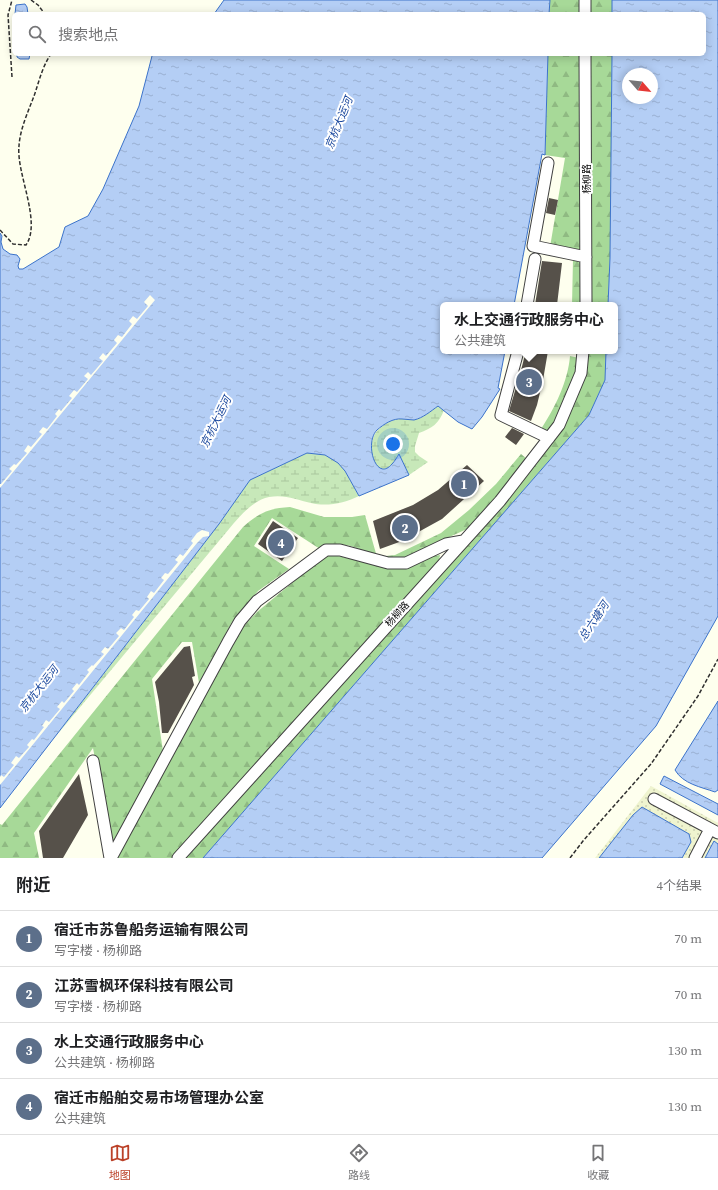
<!DOCTYPE html>
<html lang="zh">
<head>
<meta charset="utf-8">
<style>
	body { margin:0; font-family:"Source Serif 4","Noto Sans SC",serif; background:#f2f2f2; color:#202124 }
	.compass { position:absolute; left:622px; top:68px; width:36px; height:36px; border-radius:50%; background:#fff; box-shadow:0 2px 10px #0003; rotate:118deg }
	.you { position:absolute; left:393px; top:444px; width:14px; height:14px; margin:-10px; border:3px solid #fff; border-radius:50%; background:#1a73e8; box-shadow:0 0 0 6px #1a73e833 }
	.badge { display:grid; place-items:center; width:26px; height:26px; border-radius:50%; background:#bb4128; color:#fff; font-size:13px; font-weight:700 }
	.pin { position:absolute; translate:-50% -50%; border:2px solid #fff; box-shadow:0 1px 4px #0006 }
	.popup { position:absolute; left:440px; top:302px; width:178px; height:52px; box-sizing:border-box; display:grid; place-content:center; border-radius:6px; background:#fff; filter:drop-shadow(0 1px 3px #0005); font-size:13px; white-space:nowrap; color:#757577 }
	.popup b { font-size:15px; color:#202124 }
	.popup::after { content:''; position:absolute; left:50%; top:100%; margin-left:-8px; border:8px solid transparent; border-top-color:#fff }
	.list { margin:0; padding:0; list-style:none }
	h2 { display:flex; justify-content:space-between; align-items:center; height:52px; margin:0; padding:0 16px; font-size:17px }
	h2 small { font-size:13px; font-weight:400; color:#757577 }
	.list li { display:grid; grid-template-columns:26px 1fr auto; gap:12px; align-items:center; box-sizing:border-box; height:56px; padding:0 16px; border-top:1px solid #e0e0e0 }
	.list b { display:block; font-size:15px; white-space:nowrap }
	.list p { margin:0; font-size:13px; white-space:nowrap; color:#757577 }
	.list em { font-size:13px; font-style:normal; color:#757577 }
	.icon { flex:none; width:22px; height:22px; fill:none; stroke:currentColor; stroke-width:2; stroke-linecap:round; stroke-linejoin:round }
	.map { position:relative; flex:none; width:718px; height:858px; overflow:hidden }
	.search { position:absolute; background:#fff; box-shadow:0 2px 10px #0003; left:12px; right:12px; top:12px; height:44px; display:flex; align-items:center; gap:10px; box-sizing:border-box; padding:0 14px; border-radius:6px; color:#757577; font-size:15px }
	.sheet { height:276px; background:#fff }
	nav { display:flex; justify-content:space-around; align-items:center; box-sizing:border-box; height:56px; border-top:1px solid #e0e0e0; background:#fff; font-size:11px; color:#757577 }
	nav a { display:grid; justify-items:center; gap:2px }
	nav .on { color:#bb4128 }
	.map>svg:first-child { display:block }
	.farmland { fill:url(#farmland-dots) }
	.forest { fill:url(#forest-firs) }
	.wetland { fill:url(#wetland-marsh) }
	.water { fill:url(#water-ripples); stroke:#3c73ca; fill-rule:evenodd }
	.pier { fill:#feffee }
	.building { fill:#56514a }
	.lines { fill:none; stroke-linecap:round; stroke-linejoin:round }
	.minor-casing { stroke:#404040; stroke-width:13 }
	.path { stroke:#2f2f2f; stroke-width:1.5; stroke-dasharray:4 2; stroke-linecap:butt }
	.minor { stroke:#fff; stroke-width:11 }
	.labels { text-anchor:middle; dominant-baseline:central; stroke-width:4; stroke-linejoin:round; paint-order:stroke }
	.street-label { font-size:10px; fill:#0d0d0d; stroke:#fff }
	.water-label { font-size:11px; font-style:italic; fill:#19479d; stroke:#fff }
</style>
</head>
<body>
<div class="map">
<svg width="718" height="858" viewBox="0 0 718 858">
	<defs>
		<pattern id="farmland-dots" width="8" height="8" patternUnits="userSpaceOnUse"><rect width="8" height="8" fill="#eff4cf"/><path d="M2 2h.1M6 6h.1" fill="none" stroke="#ccd0b1" stroke-width="1.8" stroke-linecap="round"/></pattern>
		<pattern id="forest-firs" width="22" height="20" patternUnits="userSpaceOnUse"><rect width="22" height="20" fill="#a7d998"/><path d="M5 1l3.5 6h-7zM16 11l3.5 6h-7z" fill="#8fb982"/></pattern>
		<pattern id="wetland-marsh" width="20" height="14" patternUnits="userSpaceOnUse"><rect width="20" height="14" fill="#c7e8b9"/><path d="M1 5h8M5 5V1M11 12h8M15 12V8" fill="none" stroke="#aac69e"/></pattern>
		<pattern id="water-ripples" width="26" height="14" patternUnits="userSpaceOnUse"><rect width="26" height="14" fill="#b4cef5"/><path d="M2 4q2-2 4 0t4 0M15 11q2-2 4 0t4 0" fill="none" stroke="#9ab0d1"/></pattern>
	</defs>
	<rect width="100%" height="100%" fill="#feffee"/>
	<path class="farmland" d="M651 786 718 823V858H595Z"/>
	<path class="forest" d="M550 0H581V14H549Z
		M589 0H612V14H589Z
		M548 54H582L583 252 550 247 565 158 545 155Z
		M589 54H612L610 258 608 305H589Z
		M573 259 583 260 581 305H572Z
		M589 351H606L605 380 589 415 203 858H186L529 470 581 384Z
		M570 356 579 358C578 384 561 410 549 433L541 429C555 408 568 381 570 356Z
		M521 454 527 459 478 520 467 529 403 558 387 560 386 556 395 555 441 533 469 510 496 484Z
		M290 507 324 517H352L365 515 377 557C355 548 345 539 320 549L272 518 254 546 289 569 258 591 232 622 199 683 192 642H182L152 679 163 751 111 846 93 748 34 833 39 858H0V824L2 825 243 527C259 513 269 508 290 507Z
		M440 555 439 561 173 858H117L242 628 257 612 316 563 327 556H338L395 569 407 568 433 556Z"/>
	<path class="wetland" d="M438 405 444 410C439 424 432 428 419 433L415 446V452L419 456 428 462 409 475 399 454C396 458 394 464 390 467 371 479 366 441 378 430 384 424 393 418 402 419 406 419 410 420 414 420 423 418 431 411 438 405Z
		M307 453C313 453 320 453 326 455 343 462 350 480 359 496 345 503 327 507 311 503 297 500 285 494 269 497 253 500 239 517 229 529L56 736 219 524 250 480Z"/>
	<path class="water" d="M224 0H550L549 14H214Z
		M612 0H718V616L656 726 542 858H203L589 415 605 380 606 351H615V305H608L610 258 612 54H704V14H612ZM628 74H652V98H628Z
		M25 4 27 7 28 14H15L16 5Z
		M17 54H30L29 59H20L17 57Z
		M154 54H548L545 155 542 154 514 305H443V351H505L498 388 500 389 482 417 472 429 458 422 438 406C431 411 423 418 414 420 410 420 406 419 402 419 393 418 384 424 377 430 364 443 376 483 392 464 395 461 397 457 399 454L409 475 359 496 345 471 338 463 325 455 307 453 250 480 219 524 0 808V233L2 236 1 242 3 249 10 254 17 255 20 259 18 266 19 269H23L59 247 65 227 88 216 103 189 139 106 152 56Z
		M718 701V790L715 792C701 787 683 784 675 770Z
		M664 776 718 804V815L660 784Z
		M642 807 689 834 691 842 682 858H599L633 815Z
		M714 841 718 844V858H705Z"/>
	<path class="pier" d="M150 295 155 300 0 488V484H1L12 471 9 469 14 464 16 465 27 453 24 451 28 445 31 447 42 434 39 432 43 427 47 429 57 416 55 414 59 409 61 411 72 398 69 396 74 390 77 392 88 379 84 376 88 372 91 375 103 361 99 358 103 353 106 356 117 343 114 340 118 335 122 337 132 324 129 321 133 316 137 319 148 306 144 302Z
		M202 530 209 532V536L203 537 197 543 0 785V777L1 775 4 777 14 765 11 763 16 756 19 758 29 747 27 745 32 739 34 740 44 727 42 726 46 720 49 722 60 709 57 707 62 701 64 703 74 691 72 689 77 683 79 685 89 672 87 670 92 665 93 666 104 654 101 652 105 647 108 649 119 636 116 633 121 628 124 630 134 617 132 615 136 610 139 611 149 599 147 597 151 591 154 593 164 580 161 578 165 573 168 574 178 562 175 560 180 554 183 556 193 543 191 541 197 533Z"/>
	<path class="building" d="M549 198 558 200 555 215 546 213Z
		M542 261 562 263 557 305H535Z
		M526 351H548L543 380 537 405 531 421 509 411 520 374Z
		M512 428 524 434 516 445 505 437Z
		M467 465 484 481 442 519 402 541 380 549 373 521 413 505 438 490Z
		M273 521 298 538 282 561 258 544Z
		M190 646 195 676 192 677 194 685 168 733H162L159 702 155 682 184 647Z
		M79 774 88 815 63 858H43L39 831Z"/>
	<g class="lines">
		<g class="minor-casing">
			<path id="minor" d="M585 0V14
				M585 54 586 305
				M548 163 533 246 586 257
				M527 305 535 259
				M518 351 501 415 549 438
				M93 761 110 858
				M654 799 718 833
				M111 858 228 642 240 621 257 601 326 550H340L388 563H406L446 544 463 541
				M178 858 500 501 559 425 581 373 583 351
				M695 858 710 829"/>
		</g>
		<path class="path" d="M31 0 38 5 45 14
			M12 77 8 15 12 0
			M0 230 13 244 26 245C42 222 16 173 19 146 20 129 28 112 34 96 39 82 42 67 51 54
			M570 858 583 841 651 764 698 696 718 659"/>
		<use href="#minor" class="minor"/>
	</g>
	<g class="labels">
		<g class="street-label">
			<text transform="translate(586 179) rotate(-90)">杨柳路</text>
			<text transform="translate(397 614) rotate(-48)">杨柳路</text>
		</g>
		<g class="water-label">
			<text transform="translate(339 123) rotate(-68)">京杭大运河</text>
			<text transform="translate(216 422) rotate(-64)">京杭大运河</text>
			<text transform="translate(594 621) rotate(-56)">总六塘河</text>
			<text transform="translate(39 689) rotate(-52)">京杭大运河</text>
		</g>
	</g>
</svg>
<svg class="compass" viewBox="-18 -18 36 36"><path d="M0-13l5 13h-10z" fill="#e53935"/><path d="M0 13l5-13h-10z" fill="#757577"/></svg>
<div class="you"></div>
<div class="pin badge" style="left:464px;top:484px;background:#5c6f8a">1</div>
<div class="pin badge" style="left:405px;top:528px;background:#5c6f8a">2</div>
<div class="pin badge" style="left:529px;top:382px;background:#5c6f8a">3</div>
<div class="popup"><b>水上交通行政服务中心</b>公共建筑</div>
<div class="pin badge" style="left:281px;top:543px;background:#5c6f8a">4</div>
<div class="search"><svg class="icon" aria-label="search" viewBox="0 0 24 24"><circle cx="10" cy="10" r="6"/><path d="M15 15l6 6"/></svg>搜索地点</div>
</div>
<section class="sheet">
<h2>附近<small>4个结果</small></h2>
<ul class="list">
<li><span class="badge" style="background:#5c6f8a">1</span><div><b>宿迁市苏鲁船务运输有限公司</b><p>写字楼 · 杨柳路</p></div><em>70 m</em></li>
<li><span class="badge" style="background:#5c6f8a">2</span><div><b>江苏雪枫环保科技有限公司</b><p>写字楼 · 杨柳路</p></div><em>70 m</em></li>
<li><span class="badge" style="background:#5c6f8a">3</span><div><b>水上交通行政服务中心</b><p>公共建筑 · 杨柳路</p></div><em>130 m</em></li>
<li><span class="badge" style="background:#5c6f8a">4</span><div><b>宿迁市船舶交易市场管理办公室</b><p>公共建筑</p></div><em>130 m</em></li>
</ul>
</section>
<nav>
<a class="on"><svg class="icon" aria-label="map" viewBox="0 0 24 24"><path d="M3 6l6-2 6 2 6-2v14l-6 2-6-2-6 2zM9 4v14M15 6v14"/></svg>地图</a>
<a><svg class="icon" aria-label="directions" viewBox="0 0 24 24"><path d="M12 3l9 9-9 9-9-9zM9 14v-3h6M13 9l2 2-2 2"/></svg>路线</a>
<a><svg class="icon" aria-label="saved" viewBox="0 0 24 24"><path d="M7 4h10v16l-5-4-5 4z"/></svg>收藏</a>
</nav>
</body>
</html>
